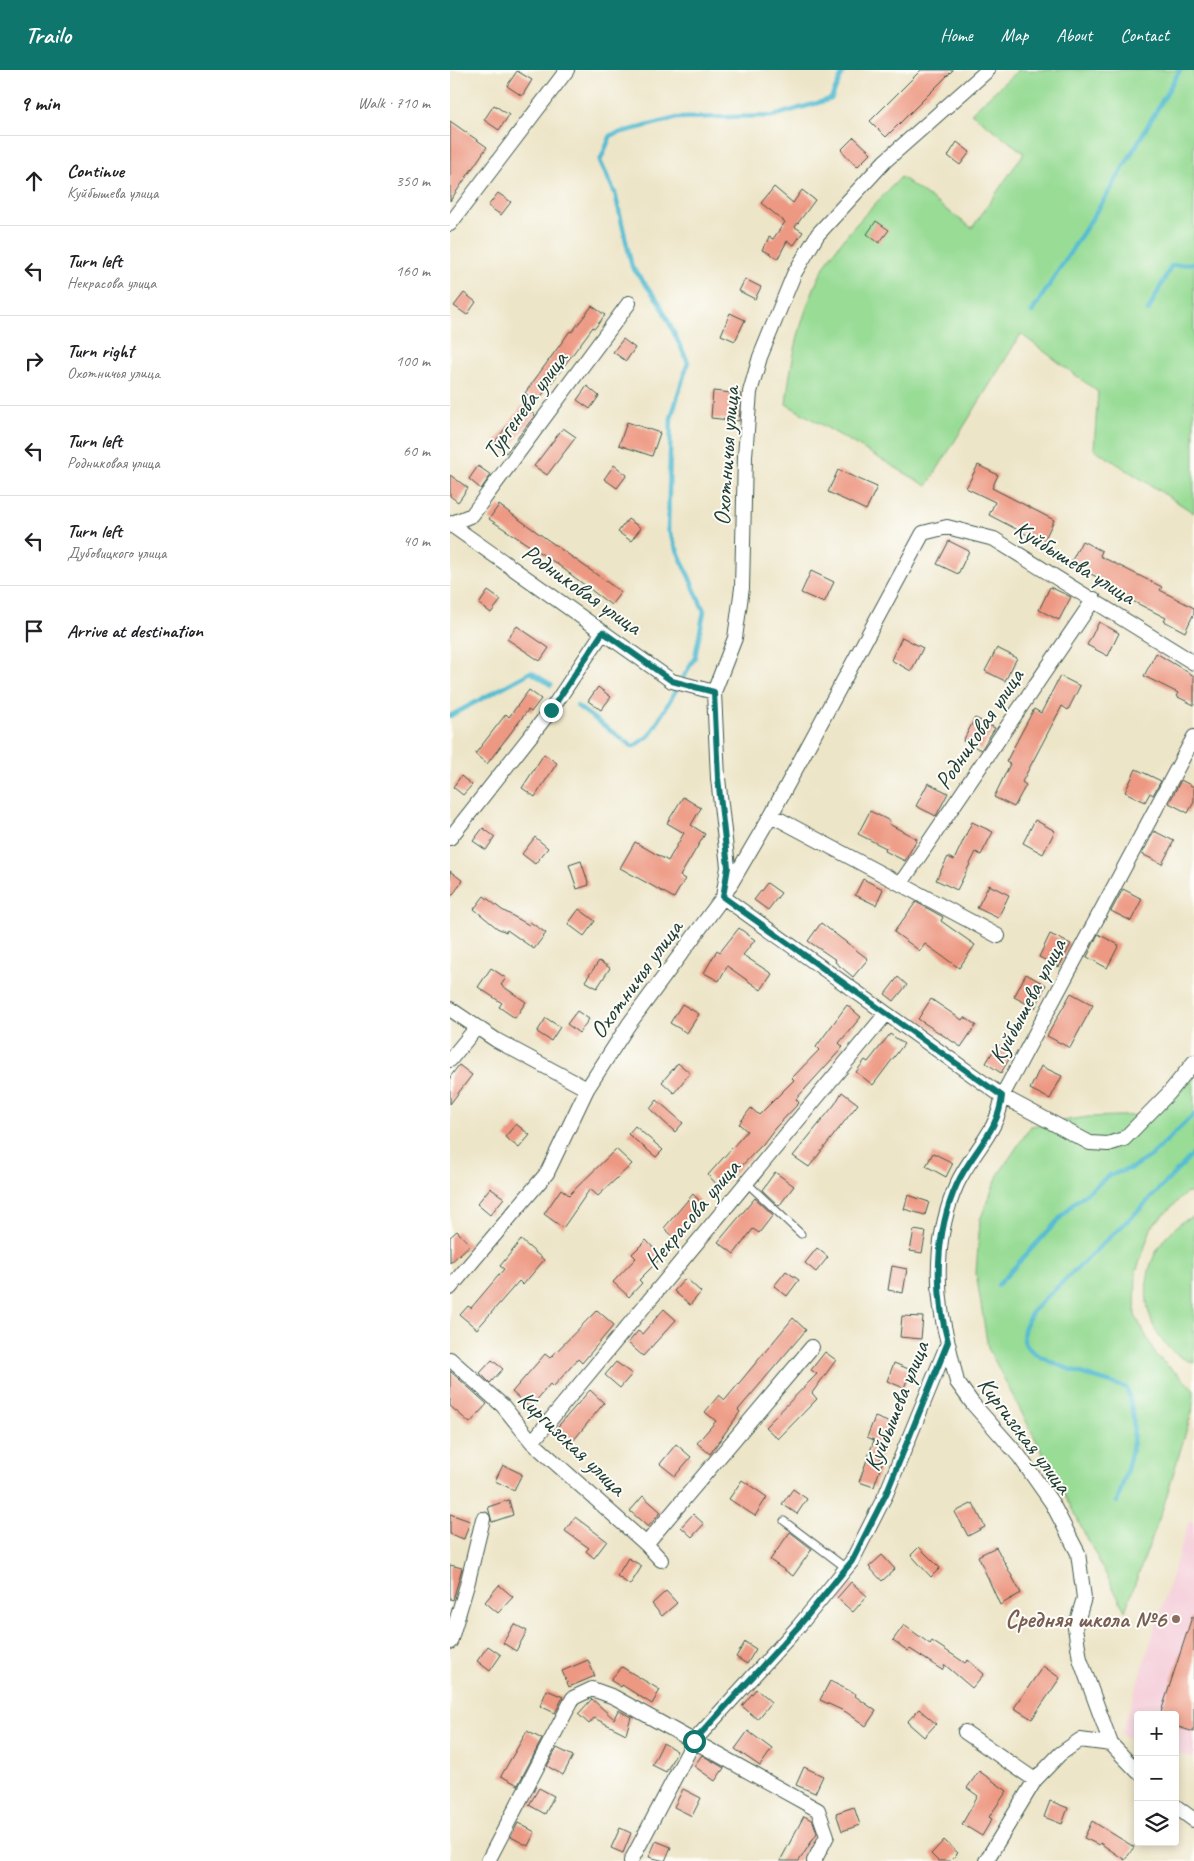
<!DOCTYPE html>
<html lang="en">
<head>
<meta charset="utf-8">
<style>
	body { margin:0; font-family:Caveat,sans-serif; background:#f2f2f2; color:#202124 }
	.controls { position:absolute; right:15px; bottom:15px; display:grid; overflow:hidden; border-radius:5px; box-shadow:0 2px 8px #0003 }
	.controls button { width:45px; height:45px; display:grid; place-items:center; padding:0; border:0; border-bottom:1px solid #e0e0e0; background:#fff; color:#202124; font:25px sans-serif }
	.stop { position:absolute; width:15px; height:15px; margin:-11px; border:4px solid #0f766e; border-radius:50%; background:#fff }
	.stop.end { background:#0f766e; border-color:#fff; box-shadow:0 1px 5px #0008 }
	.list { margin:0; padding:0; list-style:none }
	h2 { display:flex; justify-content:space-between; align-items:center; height:65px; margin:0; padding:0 20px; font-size:21px }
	h2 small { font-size:16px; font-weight:400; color:#757577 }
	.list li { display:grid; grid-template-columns:32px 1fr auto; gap:15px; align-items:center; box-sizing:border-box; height:90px; padding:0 20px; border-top:1px solid #e0e0e0 }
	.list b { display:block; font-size:19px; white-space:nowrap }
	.list p { margin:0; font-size:16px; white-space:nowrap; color:#757577 }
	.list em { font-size:16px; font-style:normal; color:#757577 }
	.icon { flex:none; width:28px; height:28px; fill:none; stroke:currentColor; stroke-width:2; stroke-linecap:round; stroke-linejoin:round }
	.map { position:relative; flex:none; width:744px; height:1791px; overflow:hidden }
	header { display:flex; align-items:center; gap:30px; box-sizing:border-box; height:70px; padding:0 25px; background:#0f766e; color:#fff }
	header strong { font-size:24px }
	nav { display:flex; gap:28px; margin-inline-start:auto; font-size:18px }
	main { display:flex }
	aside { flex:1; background:#fff }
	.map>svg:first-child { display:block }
	.built { fill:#f5cfdb }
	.green { fill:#98dc95; stroke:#5c8c64 }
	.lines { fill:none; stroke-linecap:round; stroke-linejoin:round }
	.stream { stroke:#54bcd2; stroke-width:4.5 }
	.building { fill:#ed9882 }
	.service-casing { stroke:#3e564a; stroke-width:9 }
	.minor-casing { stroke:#3e564a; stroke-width:16 }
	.service { stroke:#fff; stroke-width:7 }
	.minor { stroke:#fff; stroke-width:14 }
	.route { stroke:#0f766e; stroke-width:6 }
	.education-dot { fill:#8d6e63; stroke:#fdfcf7; stroke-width:2 }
	.labels { text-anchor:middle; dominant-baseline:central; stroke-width:4; stroke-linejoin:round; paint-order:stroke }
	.street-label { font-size:24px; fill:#1f3d34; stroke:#fdfcf7 }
	.education-label { font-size:24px; font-weight:bold; fill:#785e54; stroke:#fdfcf7; text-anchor:end }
</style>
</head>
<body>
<header>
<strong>Trailo</strong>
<nav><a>Home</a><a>Map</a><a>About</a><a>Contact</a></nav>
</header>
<main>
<aside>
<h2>9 min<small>Walk · 710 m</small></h2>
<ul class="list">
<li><svg class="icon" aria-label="ahead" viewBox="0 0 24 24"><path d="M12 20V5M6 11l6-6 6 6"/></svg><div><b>Continue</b><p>Куйбышева улица</p></div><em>350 m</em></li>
<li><svg class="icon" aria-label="left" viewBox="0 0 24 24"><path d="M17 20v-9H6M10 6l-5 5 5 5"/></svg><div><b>Turn left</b><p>Некрасова улица</p></div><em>160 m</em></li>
<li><svg class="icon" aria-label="right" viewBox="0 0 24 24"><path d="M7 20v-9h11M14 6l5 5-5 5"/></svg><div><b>Turn right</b><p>Охотничья улица</p></div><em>100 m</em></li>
<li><svg class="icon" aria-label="left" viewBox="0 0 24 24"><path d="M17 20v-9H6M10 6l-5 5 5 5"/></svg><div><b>Turn left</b><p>Родниковая улица</p></div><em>60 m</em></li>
<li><svg class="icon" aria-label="left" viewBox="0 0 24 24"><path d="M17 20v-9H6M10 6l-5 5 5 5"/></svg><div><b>Turn left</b><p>Дубовицкого улица</p></div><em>40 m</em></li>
<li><svg class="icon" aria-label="arrive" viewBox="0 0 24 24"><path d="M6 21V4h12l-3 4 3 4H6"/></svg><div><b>Arrive at destination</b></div></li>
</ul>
</aside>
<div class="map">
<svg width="744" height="1791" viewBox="0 0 744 1791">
	<rect width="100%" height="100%" fill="#fdfcf7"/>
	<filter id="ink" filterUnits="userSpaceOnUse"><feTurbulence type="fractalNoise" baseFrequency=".02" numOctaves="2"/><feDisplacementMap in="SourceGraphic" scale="10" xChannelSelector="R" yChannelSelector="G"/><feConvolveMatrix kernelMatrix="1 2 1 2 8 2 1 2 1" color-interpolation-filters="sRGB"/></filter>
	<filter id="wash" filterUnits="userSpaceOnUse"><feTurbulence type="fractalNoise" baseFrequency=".0096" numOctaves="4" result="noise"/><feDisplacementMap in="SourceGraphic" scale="20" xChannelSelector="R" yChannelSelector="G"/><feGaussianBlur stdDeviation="1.12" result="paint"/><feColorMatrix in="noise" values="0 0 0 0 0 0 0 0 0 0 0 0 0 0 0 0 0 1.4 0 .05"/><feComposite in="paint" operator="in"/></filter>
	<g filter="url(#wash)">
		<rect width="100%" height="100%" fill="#ede5c8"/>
		<path class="built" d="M739 1451 744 1452V1688L725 1682V1645H688V1670L671 1665Z"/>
		<path class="green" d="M568 0H744V443L644 379 648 322 571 264 477 416 336 334C341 289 351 243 372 201 387 171 427 132 451 107L522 158 574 83 521 43Z
			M744 996V1122L735 1124 702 1156 686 1202 685 1245 706 1285 744 1319V1335L713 1438 675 1541 538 1278 526 1203 530 1150 548 1105 581 1056 638 1047 699 1045Z
			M744 1147V1293C690 1275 682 1201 720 1163 728 1155 733 1149 744 1147Z"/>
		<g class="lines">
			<path class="stream" d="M698 241 721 196 744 193
				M582 242 659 122 730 0
				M127 636 183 677 200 665 245 587 254 541 218 459 221 348 238 292 209 232 182 197 165 123 150 91 161 65 227 48 323 46 381 29 394 0
				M0 646 81 602 101 615
				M548 1215 624 1133 660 1105 682 1098 701 1086 744 1044
				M667 1432C681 1387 691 1365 677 1318 656 1311 586 1292 576 1275 569 1263 578 1250 584 1239L692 1137 744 1083"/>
		</g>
		<g id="blocks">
			<path class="building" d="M471 0H503L436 67 420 51Z
				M67 1 82 10 72 26 57 16Z
				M44 35 59 45 49 60 34 50Z
				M0 51 37 77 0 131Z
				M404 67 421 83 407 97 391 80Z
				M507 72 520 82 510 95 498 86Z
				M324 117 343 133 352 120 365 130 345 157 353 162 344 175 337 171 328 188 313 180 319 167 323 169 335 152 311 133Z
				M48 123 61 132 51 145 38 136Z
				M426 151 439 160 429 173 417 164Z
				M295 209 311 217 305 229 289 221Z
				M14 223 26 232 17 245 4 236Z
				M142 236 155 245 145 258 143 257 87 332 75 323 120 261 122 262Z
				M280 243 295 250 285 271 271 265Z
				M173 269 185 278 176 291 163 282Z
				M137 316 149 326 140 339 127 330Z
				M263 321 291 324 289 351 261 348Z
				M72 336 85 345 56 383 44 373Z
				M177 352 210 363 202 386 169 375Z
				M113 358 126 367 97 405 84 396Z
				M164 395 177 405 167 418 154 409Z
				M528 395 548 405 542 418 604 450 593 473 539 445 545 432 516 418Z
				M28 396 41 405 31 419 19 409Z
				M388 400 427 417 416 440 378 422Z
				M0 405 18 418 8 432 0 426Z
				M49 435 171 522 161 535 107 494 39 449Z
				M178 449 191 458 181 471 168 462Z
				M499 471 519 481 508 504 487 494Z
				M632 471 652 481 650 486 712 517 710 520 744 538V543L735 562 714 551 716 548 647 513 649 508 620 494Z
				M361 501 384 512 374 533 351 523Z
				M600 517 621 527 609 550 589 540Z
				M38 521 51 530 41 543 29 534Z
				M649 552 669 563 658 586 637 575Z
				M67 556 99 578 90 591 57 569Z
				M452 567 473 578 461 601 441 590Z
				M547 578 567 588 555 611 535 601Z
				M706 583 744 606V635L726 626 728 623 694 606Z
				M610 606 630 616 618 640 612 636 572 712 576 715 564 737 544 727 560 694 556 692 568 669 584 639 591 643Z
				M148 617 161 627 151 640 138 631Z
				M79 620 91 629 81 642 78 640 37 694 25 684 56 644 59 647Z
				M525 648 545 658 531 680 513 671Z
				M94 684 107 693 85 727 72 718Z
				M686 699 711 711 703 725 700 723 695 732 675 722Z
				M11 706 22 715 13 725 3 717Z
				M731 710 744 717V732L738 743 719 733Z
				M478 713 498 723 486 746 466 736Z
				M233 727 251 738 241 755 255 764 230 806 235 809 224 828 170 798 185 772 218 791 234 763 217 753Z
				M420 741 440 751 439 754 467 769 455 791 435 781 436 778 408 764Z
				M585 750 605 761 593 784 573 773Z
				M522 752 543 762 531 785 526 782 507 820 486 810 498 787 504 790Z
				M33 758 45 767 36 780 23 771Z
				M704 761 724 771 712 794 692 784Z
				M85 767 98 778 85 794 72 784Z
				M131 791 139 815 127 819 119 795Z
				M0 801 13 811 0 828Z
				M413 809 433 819 426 835 405 825Z
				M317 813 331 823 318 840 304 830Z
				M539 815 559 825 548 848 527 838Z
				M673 819 692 829 681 851 661 841Z
				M34 826 52 840 79 855 80 852 96 863 84 879 57 860 56 862 47 858 24 839Z
				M466 832 493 847 491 851 525 875 509 898 475 874 470 881 444 862Z
				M129 839 145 851 134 866 118 854Z
				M371 853 418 889 403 907 385 892 386 890 358 871Z
				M289 858 305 870 293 885 322 904 311 920 277 896 269 911 254 903 267 880 270 882Z
				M600 864 621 874 609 897 589 887Z
				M648 864 669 875 657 898 637 887Z
				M149 891 160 898 147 918 135 911Z
				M41 898 56 908 51 915 76 932 65 948 49 937 52 933 28 917Z
				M576 904 596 915 585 938 564 927Z
				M448 907 457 915 444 931 435 924Z
				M621 923 643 935 620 978 597 966Z
				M481 929 512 950 514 947 526 955 511 977 468 949Z
				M232 934 249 944 237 963 220 953Z
				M397 935 411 947 389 973 393 977 346 1029 349 1033 325 1058 313 1074 270 1118 258 1105 297 1061 289 1054 301 1038 309 1045 344 1010 342 1008 369 980 366 977Z
				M127 941 139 949 129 963 117 954Z
				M96 948 110 957 101 971 87 962Z
				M440 964 454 974 423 1015 406 1002 415 990 418 992Z
				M547 975 562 984 551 1003 536 993Z
				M228 993 240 1003 224 1023 212 1012Z
				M9 995 22 1005 0 1034V1007Z
				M591 996 612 1006 600 1029 580 1019Z
				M392 1022 408 1034 359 1097 343 1086 385 1034Z
				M207 1030 233 1053 225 1062 200 1039Z
				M66 1054 80 1065 69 1078 55 1067Z
				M185 1056 213 1080 206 1087 178 1064Z
				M166 1079 182 1094 148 1126 140 1119 113 1158 94 1144 111 1119 119 1125Z
				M483 1083 503 1093 496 1107 476 1096Z
				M325 1102 344 1116 329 1136 312 1120Z
				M40 1118 54 1128 40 1145 27 1134Z
				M243 1124 254 1136 226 1169 214 1158Z
				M458 1125 479 1132 475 1145 454 1139Z
				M305 1128 323 1145 309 1163 303 1159 284 1184 268 1172Z
				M464 1160 476 1162 472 1183 460 1181Z
				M7 1161 20 1175 0 1193V1167Z
				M71 1170 94 1190 73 1215 69 1211 27 1259 10 1245 18 1236 21 1238 54 1199 50 1196Z
				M196 1170 212 1187 189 1210 192 1213 179 1227 163 1212 186 1188 182 1184Z
				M367 1178 378 1187 366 1202 355 1193Z
				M442 1196 457 1199 453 1223 438 1220Z
				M336 1201 349 1210 337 1226 324 1216Z
				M236 1208 251 1222 240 1235 224 1221Z
				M214 1239 226 1250 193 1286 178 1273 188 1261 192 1264Z
				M147 1240 164 1255 132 1293 128 1289 103 1317 100 1314 80 1338 62 1322 95 1284 100 1288Z
				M452 1246 473 1247 471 1269 450 1267Z
				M343 1248 356 1260 288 1340 290 1342 260 1384 247 1373 266 1351 255 1342 269 1325 275 1330Z
				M375 1282 386 1290 362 1323 367 1329 328 1369 315 1357 367 1304 361 1300Z
				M42 1290 53 1299 40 1313 30 1303Z
				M166 1292 182 1304 170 1318 155 1305Z
				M444 1293 461 1300 454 1318 437 1311Z
				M0 1301 37 1334 20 1353 0 1336Z
				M140 1320 154 1333 119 1376 103 1362Z
				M425 1347 443 1354 429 1392 432 1393 424 1417 409 1412 424 1370 417 1367Z
				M226 1374 241 1387 225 1406 210 1394Z
				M53 1395 72 1404 64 1420 45 1411Z
				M292 1410 317 1427 305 1446 279 1429Z
				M343 1419 357 1429 347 1444 332 1434Z
				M193 1426 211 1442 198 1457 180 1441Z
				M59 1430 63 1445 42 1452 38 1437Z
				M523 1433 535 1457 518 1466 505 1442Z
				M0 1444 20 1451 14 1469 0 1464Z
				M243 1444 254 1454 242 1467 231 1457Z
				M125 1447 157 1471 144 1488 136 1481 139 1478 115 1461Z
				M340 1462 362 1479 343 1506 320 1490Z
				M469 1477 490 1498 481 1507 461 1485Z
				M546 1477 571 1523 550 1535 528 1486Z
				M432 1485 445 1499 432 1511 419 1497Z
				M178 1488 192 1496 180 1515 167 1506Z
				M0 1495 12 1498 3 1530 0 1529Z
				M401 1512 417 1526 403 1542 387 1528Z
				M49 1515 63 1527 48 1543 35 1532Z
				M216 1521 227 1533 212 1546 202 1534Z
				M742 1547 744 1548V1662L725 1656V1645H710Z
				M64 1554 77 1561 66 1581 53 1573Z
				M454 1555 480 1574 482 1571 515 1593 518 1590 534 1604 522 1618 495 1595 492 1600 460 1579 458 1581 443 1570Z
				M295 1572 306 1579 297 1594 286 1587Z
				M38 1576 51 1585 40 1601 27 1591Z
				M138 1590 145 1606 119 1617 112 1601Z
				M593 1596 610 1608 582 1649 564 1638Z
				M172 1597 210 1620 202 1634 172 1615 171 1617 160 1610Z
				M380 1611 406 1624 405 1626 426 1641 416 1656 396 1642 370 1630Z
				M306 1619 321 1632 307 1649 292 1636Z
				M97 1620 113 1627 105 1643 90 1636Z
				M142 1629 164 1649 168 1640 181 1647 176 1664 144 1648 139 1654 128 1644Z
				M469 1639 486 1654 474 1667 457 1652Z
				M77 1661 92 1669 68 1715 51 1706Z
				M298 1661 322 1679 310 1696 285 1679Z
				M213 1673 227 1681 216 1702 202 1695Z
				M107 1678 123 1686 113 1705 97 1696Z
				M252 1685 274 1698 265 1711 244 1696Z
				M354 1697 373 1706 365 1723 346 1715Z
				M529 1701 557 1721 539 1747 542 1749 532 1766 512 1754 528 1726 517 1718Z
				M89 1718 104 1726 95 1744 79 1735Z
				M233 1719 251 1728 242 1746 224 1737Z
				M600 1731 618 1738 612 1754 594 1747Z
				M404 1737 410 1755 392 1761 386 1743Z
				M354 1746 363 1751 367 1763 349 1791H330Z
				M642 1751 684 1777 675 1790 650 1773 649 1775 634 1768Z
				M68 1753 85 1762 78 1776 61 1767Z
				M170 1758 181 1763 173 1783 161 1778Z
				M494 1770 508 1783 500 1791H488L481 1784Z
				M206 1771 221 1777 215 1791 199 1787Z"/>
		</g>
	</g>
	<g filter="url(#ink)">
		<use href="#blocks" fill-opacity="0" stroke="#3e564a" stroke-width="1"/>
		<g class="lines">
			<g class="service-casing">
				<path id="service" d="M297 1113 351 1164
					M334 1451 396 1498"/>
			</g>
			<g class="minor-casing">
				<path id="minor" d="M0 154 117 0
					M0 454 222 611 264 622
					M0 454 22 445 179 233
					M744 593 544 469 497 457 473 463 321 745 273 827 552 1026 640 1073 658 1074 674 1069 719 1023 744 992
					M321 745 548 866
					M0 768 101 640 153 562
					M451 813 644 529
					M0 939 46 970 137 1019
					M0 990 27 957
					M0 1218 97 1103 137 1019 179 954 273 827 278 797 268 708 264 622 285 568 292 518 295 386 300 322 310 287 344 204 368 164 435 91 538 0
					M498 1273 507 1312 523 1334 569 1386 602 1433 628 1483 634 1528 625 1558 630 1589 661 1674 688 1702
					M0 1289 53 1336 82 1372 196 1474 211 1490
					M82 1372 435 945
					M196 1474 362 1277
					M0 1572 17 1515 33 1449
					M515 1662 585 1710
					M725 1736 744 1750
					M38 1791 123 1628 142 1619 164 1627 368 1740 377 1766 364 1791
					M181 1791 244 1671 348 1557 402 1491 436 1424 498 1273C484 1222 485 1163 507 1114 521 1083 549 1061 552 1026L744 667
					M536 1791 585 1710 610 1684 630 1670 661 1674"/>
			</g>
			<use href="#service" class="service"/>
			<use href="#minor" class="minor"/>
		</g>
	</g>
	<g class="lines" filter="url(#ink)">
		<path class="route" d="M101 640 153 562 222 611 264 622 268 708 278 797 273 827 552 1026C549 1061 521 1083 507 1114 485 1162 484 1222 498 1272L436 1424 402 1491 348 1557 244 1671"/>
	</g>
	<circle class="education-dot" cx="726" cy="1549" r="5"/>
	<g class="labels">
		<g class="street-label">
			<text transform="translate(75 335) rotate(-54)">Тургенева улица</text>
			<text transform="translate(276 386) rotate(-86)">Охотничья улица</text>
			<text transform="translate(625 492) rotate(32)">Куйбышева улица</text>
			<text transform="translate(132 519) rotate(35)">Родниковая улица</text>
			<text transform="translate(529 659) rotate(-56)">Родниковая улица</text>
			<text transform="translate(186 909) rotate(-54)">Охотничья улица</text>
			<text transform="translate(577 931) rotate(-62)">Куйбышева улица</text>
			<text transform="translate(242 1144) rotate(-50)">Некрасова улица</text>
			<text transform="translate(446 1336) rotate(-68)">Куйбышева улица</text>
			<text transform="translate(575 1365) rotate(53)">Киргизская улица</text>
			<text transform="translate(122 1373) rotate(44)">Киргизская улица</text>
		</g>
		<g class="education-label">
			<text x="716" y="1549">Средняя школа №6</text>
		</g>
	</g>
</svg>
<div class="controls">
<button>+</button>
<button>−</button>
<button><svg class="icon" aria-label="layers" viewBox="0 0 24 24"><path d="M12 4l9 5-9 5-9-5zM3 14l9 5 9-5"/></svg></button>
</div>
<div class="stop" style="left:244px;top:1671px"></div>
<div class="stop end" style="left:101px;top:640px"></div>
</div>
</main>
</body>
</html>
